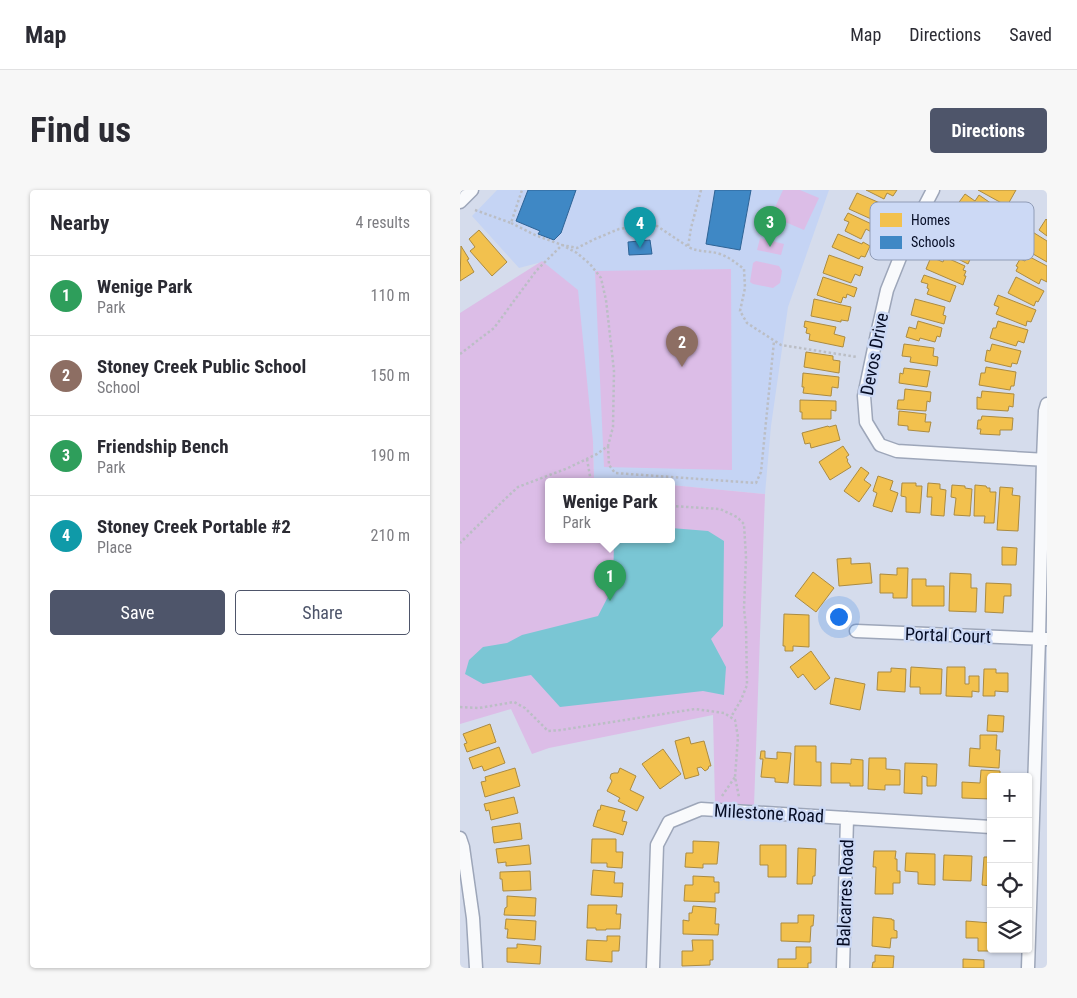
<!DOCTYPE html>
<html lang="en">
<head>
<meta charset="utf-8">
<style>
	body { margin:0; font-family:"Roboto Condensed",sans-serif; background:#f7f7f7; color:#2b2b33 }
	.controls { position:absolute; right:15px; bottom:15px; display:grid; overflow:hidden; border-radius:5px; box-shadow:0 1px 4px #0004 }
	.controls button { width:45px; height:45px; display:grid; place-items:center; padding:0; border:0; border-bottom:1px solid #e1e1e2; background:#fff; color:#2b2b33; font:25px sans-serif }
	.you { position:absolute; left:378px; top:426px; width:18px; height:18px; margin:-12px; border:4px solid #fff; border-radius:50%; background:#1a73e8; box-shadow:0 0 0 8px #1a73e833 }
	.badge { display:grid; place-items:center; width:32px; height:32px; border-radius:50%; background:#4e556a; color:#fff; font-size:16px; font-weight:700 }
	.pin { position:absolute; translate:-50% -41px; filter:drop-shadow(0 1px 2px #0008) }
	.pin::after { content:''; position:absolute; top:26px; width:18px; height:15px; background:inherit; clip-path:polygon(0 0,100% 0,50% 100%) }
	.popup { position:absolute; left:85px; top:288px; width:130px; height:65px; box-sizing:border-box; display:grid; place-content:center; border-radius:5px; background:#fff; filter:drop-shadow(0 1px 4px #0005); font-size:16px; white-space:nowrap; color:#7c7c81 }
	.popup b { font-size:19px; color:#2b2b33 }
	.popup::after { content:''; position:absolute; left:50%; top:100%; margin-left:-10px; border:10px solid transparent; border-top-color:#fff }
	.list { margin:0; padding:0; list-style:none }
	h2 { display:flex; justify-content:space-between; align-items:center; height:65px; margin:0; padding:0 20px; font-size:21px }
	h2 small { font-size:16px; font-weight:400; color:#7c7c81 }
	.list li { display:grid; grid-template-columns:32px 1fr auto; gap:15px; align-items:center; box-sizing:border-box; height:80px; padding:0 20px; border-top:1px solid #e1e1e2 }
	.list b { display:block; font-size:19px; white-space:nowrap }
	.list p { margin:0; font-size:16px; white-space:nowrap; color:#7c7c81 }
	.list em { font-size:16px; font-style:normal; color:#7c7c81 }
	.actions { display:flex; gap:10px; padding:15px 20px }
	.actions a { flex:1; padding:11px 0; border:1px solid #4e556a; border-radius:5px; text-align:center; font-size:18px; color:#4e556a }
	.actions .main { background:#4e556a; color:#fff }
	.icon { flex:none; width:28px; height:28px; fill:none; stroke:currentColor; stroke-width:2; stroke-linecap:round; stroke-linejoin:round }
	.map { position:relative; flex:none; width:587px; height:778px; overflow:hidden; border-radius:5px }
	header { display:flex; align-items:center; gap:30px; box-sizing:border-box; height:70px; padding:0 25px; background:#fff; border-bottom:1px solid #e1e1e2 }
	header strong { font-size:24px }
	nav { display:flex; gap:28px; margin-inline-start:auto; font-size:18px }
	.intro { display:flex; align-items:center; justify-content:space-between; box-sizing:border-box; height:120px; padding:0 30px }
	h1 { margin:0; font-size:35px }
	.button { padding:12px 22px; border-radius:5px; background:#4e556a; color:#fff; font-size:18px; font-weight:700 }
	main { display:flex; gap:30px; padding:0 30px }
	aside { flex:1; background:#fff; border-radius:5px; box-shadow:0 1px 4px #0004 }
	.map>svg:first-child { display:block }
	.built { fill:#c5d4f4 }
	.green { fill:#dcbde7 }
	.water { fill:#7ac6d4 }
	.homes { fill:#f2c14e; stroke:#ab8b41 }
	.schools { fill:#3f88c5; stroke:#2e6395 }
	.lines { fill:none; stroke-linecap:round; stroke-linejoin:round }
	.minor-casing { stroke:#9da6b9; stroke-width:15 }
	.path { stroke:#bbbec5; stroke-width:2.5; stroke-dasharray:2.5 2.5; stroke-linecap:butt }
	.minor { stroke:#f9fafc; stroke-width:12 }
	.labels { text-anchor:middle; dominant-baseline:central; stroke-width:5; stroke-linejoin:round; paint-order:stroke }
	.street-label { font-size:18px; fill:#050c24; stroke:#ccd9f5 }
	.key { fill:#ccd9f5; stroke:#909cb6; stroke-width:1 }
	.key-label { font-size:14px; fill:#050c24 }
</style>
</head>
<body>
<header>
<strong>Map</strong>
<nav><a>Map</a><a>Directions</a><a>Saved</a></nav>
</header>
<div class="intro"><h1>Find us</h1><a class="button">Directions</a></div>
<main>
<aside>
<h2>Nearby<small>4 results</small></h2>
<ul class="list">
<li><span class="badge" style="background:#2e9e5b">1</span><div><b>Wenige Park</b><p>Park</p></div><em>110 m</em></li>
<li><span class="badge" style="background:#8d6e63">2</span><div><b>Stoney Creek Public School</b><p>School</p></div><em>150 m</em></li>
<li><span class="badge" style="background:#2e9e5b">3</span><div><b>Friendship Bench</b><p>Park</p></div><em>190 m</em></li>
<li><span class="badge" style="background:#0f9aa8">4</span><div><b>Stoney Creek Portable #2</b><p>Place</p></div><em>210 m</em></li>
</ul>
<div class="actions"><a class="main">Save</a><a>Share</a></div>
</aside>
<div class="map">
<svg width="587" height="778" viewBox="0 0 587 778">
	<rect width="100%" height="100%" fill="#d5dcec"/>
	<path class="built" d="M37 0H369L328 117 311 236 305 304 211 295V292H181L134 288 133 251 82 72 59 78 12 26Z"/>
	<path class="green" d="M323 0H340L359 8 344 40 311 26Z
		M300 48 324 54 321 65 297 60Z
		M82 71 118 100 133 251 134 288 181 292H89V350H211V295L305 304 294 616 255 613 253 525 89 558 72 564 51 519 0 534V123Z
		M296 71 319 76 322 81 320 93 313 98 293 94 290 92 293 73Z
		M271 79 272 280 144 277 135 81Z"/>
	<path class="water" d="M211 338 248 341 264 351 263 436 251 449 266 477 264 505 243 501 100 517 71 485 23 494 5 484 9 470 23 457 47 453 62 445 138 426 153 397 154 350H211Z"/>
	<path class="homes" d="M406 0H437L433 6 427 3 424 9Z
		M518 0H556L547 16Z
		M397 3 420 13 418 18 425 21 420 33 389 19Z
		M505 4 515 11 519 5 535 16 528 27 526 26 522 32 497 15Z
		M494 21 517 34 516 36 523 40 516 52 498 41 499 39 487 32Z
		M388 23 418 37 415 44 406 39 401 49 385 41 389 32 384 30Z
		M586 29 587 30V46L579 40Z
		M19 40 47 72 32 86 10 61 15 57 9 49Z
		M484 41 516 56 508 74 488 64 489 60 477 54Z
		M571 41 587 51V72L561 57Z
		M378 44 402 54 403 52 410 56 405 67 401 66 399 69 372 57Z
		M1 56 9 69 7 70 14 82 0 91Z
		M369 65 403 77 400 86 395 84 391 93 363 83Z
		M568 66 587 76V92L581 89 579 94 556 81 558 77 556 76 560 69 565 71Z
		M471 67 483 72 485 67 505 76 503 80 506 81 504 86H506L503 95 466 79Z
		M464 85 496 96 490 112 467 104 469 99 467 98 468 94 461 92Z
		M363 87 397 98 394 107 387 104 386 108 383 107 381 113 357 105Z
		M556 87 584 101 578 112 576 111 574 116 548 103Z
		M538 105 576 120 571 132 567 131 566 136 536 124 539 117 534 115Z
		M354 109 391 117 388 131 381 130V132L351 126Z
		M455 109 485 117 483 125 486 126 484 134 451 125Z
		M345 131 376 137 374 144 385 147 383 157 349 150 350 144 346 143 347 138 344 137Z
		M458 131 482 138 480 147 477 146 475 152 460 148 459 151 446 147 449 137 456 139Z
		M538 131 568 140 564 153 558 151 556 156 530 148 533 138H536Z
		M444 154 474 158 473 166 478 167 477 176 450 172 451 167 442 166Z
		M532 154 561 161 557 174 552 173 551 177 525 171 527 160 530 161Z
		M346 162 373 166V170L380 171 379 183 344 177Z
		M526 177 556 182 554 196H551L550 200 519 195 521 183H525Z
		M444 178 470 181 467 197 439 193 440 183 443 184Z
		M343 183 379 187 378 198 372 197 371 206 343 203 344 197H342Z
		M445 199 471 202 470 212 467 211 466 221 437 219 438 210H444Z
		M522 201 554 204 553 217 549 216 548 221 517 219V207L521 208Z
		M340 210 376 211V221L371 220V229H342V222H340Z
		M439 221 466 224 465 232H471L469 242 448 240V236L438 235Z
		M522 226 553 228 552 240H540V245L520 244 521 239H517L518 230H521Z
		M376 235 380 250 351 258 350 253 345 254 342 243 368 236 369 237Z
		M383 256 389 265 386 267 388 270 387 271 391 277 370 290 359 272Z
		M401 277 409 283 404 290 411 295 399 312 384 301Z
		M418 286 433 291 430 300 438 303 432 322 413 316 417 303 413 301Z
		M442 293H456V296H462L460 323 446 322V307L441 306Z
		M468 293 480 294V299L486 300 484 326 471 325 472 307H467Z
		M492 295 505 296V298L512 299 510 326 494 325 496 308 491 307Z
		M515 295 526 296 527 298H530V302H536L534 333H524L525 326H514Z
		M540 297 553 298 552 305 560 306 558 341 537 340Z
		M542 357 557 358 556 375H542Z
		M391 368V374L410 373 412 393 379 396 377 369Z
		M437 378H448L447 408H433V403H420V384L437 385Z
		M353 382 374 398 356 422 335 406Z
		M490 383 511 384V398H517L516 422 489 421Z
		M452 389H466V396H484V416H452Z
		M526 393 551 394V406H544L543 423 525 422Z
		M324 424 349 425V457L333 456V461H325V456H323Z
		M351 461 370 488 355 500 343 484 338 488 330 477Z
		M451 477 482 479 481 504H460V497H450Z
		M487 477H505V494H509V486H519V502L512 501V507L486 506Z
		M431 478 446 479 445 502 417 500 418 482H431Z
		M524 479H536V483H548V502L535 501V506H523Z
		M375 488 405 494 400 520 370 514Z
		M528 525 544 526 543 542 527 541Z
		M30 534 36 552 7 562 4 554 7 553 3 544Z
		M520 545H537L536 560H540L539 578 509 576 510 558 520 559Z
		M229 547 231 554 244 551 251 576H249L248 579 245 581 241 577 237 578 239 585 225 589 215 551Z
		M335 556H356V572H361V596L334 595Z
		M39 557 45 573 24 581 22 576 13 579 9 568Z
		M203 559 221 584 200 599 182 574Z
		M301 561H305V568L317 569V562L331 563 328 593 315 592V588L301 587 303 569H300Z
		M409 568H426V579L440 580V595H425V600L408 599Z
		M391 569 403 570V596H390V593H371V573L391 574Z
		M445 573 477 574 476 596H467V587L462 586V604L444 603Z
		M55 578 60 596 25 607 21 592 26 591 25 587Z
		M160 578 176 586 170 600 184 607 177 621 158 611 160 608 147 601 152 591 150 588 151 584 154 583H158Z
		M521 580 540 581V587H531V609L502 608V592L520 593Z
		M54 607 58 623 31 630 29 620 26 621 24 614Z
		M141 615 165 621 162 631 167 632 163 645 133 636 138 620H140Z
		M60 633 62 649 34 653 32 637Z
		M132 649H156V662H163L162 678 147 677V673H131Z
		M233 651 259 652 257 674H243V678L225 677 226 663H233Z
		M69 655 71 674 46 676V672L38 673 36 659Z
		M300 655H326V687H308V675H300Z
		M338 658 356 659 355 686H353L352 694H337Z
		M414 661H436L435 669H437V681H440V693H433V704H415L416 677H413Z
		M446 663 475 664V695L458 694V682L445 681Z
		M484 665 512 666 511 691 483 690Z
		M524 667H531V696L522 695Z
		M133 680 155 682 154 693H163L162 707 131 705Z
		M70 681 71 700 43 701 42 689H40V682Z
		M233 686 254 687V692H259V703H255V712L224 711 225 695H233Z
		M47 706 76 708 75 726 44 725 45 718 47 717Z
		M128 715H157L156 724H161L160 739H146V740H136V738H127Z
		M233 716 256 718 255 734H259L258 745 223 744V730L229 731V723H232Z
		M338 725H354L353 736H351L350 752 321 751V733H338Z
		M413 727 432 729V730H434V740L437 741V748H431L430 758 412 756Z
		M46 729 76 731 75 750 47 748 48 739H45Z
		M506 731 531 733V759H533V761H518V748H506Z
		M147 746H160L159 761H152V772L126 770 127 750 147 751Z
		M232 750H253V770H250V775L222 776V761H233Z
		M57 754 81 756 80 774 47 772V758H57Z
		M336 757H351V773H348V778H318V769H336Z
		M415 765 434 766 433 778H412L413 772H415Z
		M503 769 524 770V778H503Z"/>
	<path class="schools" d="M68 0H116L101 43 94 50 78 44 80 41 56 31Z
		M255 0H291L280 60 246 54Z
		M190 50 192 64 169 65 168 52Z"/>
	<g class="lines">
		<g class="minor-casing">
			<path id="minor" d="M473 0 447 50 427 100 417 144 404 206 406 232 420 255 437 261 587 270
				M0 12 12 0
				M396 441 587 449
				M0 648 3 657 13 728 16 778
				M193 778 197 655 209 632 241 619 531 637
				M383 778 387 628
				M568 778 579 449 583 270 585 221 587 214"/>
		</g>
		<path class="path" d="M241 0 231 38 228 57C240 63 248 60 260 64 269 67 276 73 284 79L285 98 280 121 287 133 321 155 397 167
			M15 20 51 33 62 0
			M51 33 75 45 102 55 117 58 135 49 159 39 194 34 227 56
			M0 164 34 138 76 81 102 55 117 63 130 74 141 88 146 110 154 181 153 237 148 256 137 264 108 278 58 297 45 309 0 353
			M148 256 149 275 155 283 296 293 301 282 314 151
			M127 269 131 292
			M211 316 260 319 277 327 284 334 286 367 284 419 286 437 287 495 281 510 271 527
			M0 517 19 518 54 512 65 518 88 541 101 540 235 519 264 523 275 530 278 547 275 587 279 607
			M262 606 275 587"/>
		<use href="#minor" class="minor"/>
	</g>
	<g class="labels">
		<g class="street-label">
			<text transform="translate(414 164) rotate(-79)">Devos Drive</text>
			<text transform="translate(488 445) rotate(2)">Portal Court</text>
			<text transform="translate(309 623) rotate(3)">Milestone Road</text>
			<text transform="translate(385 703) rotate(-88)">Balcarres Road</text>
		</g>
	</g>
	<rect x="410" y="12" width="164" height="58" rx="8" class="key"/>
	<rect x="420" y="23" width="22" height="14" fill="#f2c14e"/>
	<rect x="420" y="46" width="22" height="13" fill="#3f88c5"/>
	<g class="key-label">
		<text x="451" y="35">Homes</text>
		<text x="451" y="57">Schools</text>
	</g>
</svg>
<div class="controls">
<button>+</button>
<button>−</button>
<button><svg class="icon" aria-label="locate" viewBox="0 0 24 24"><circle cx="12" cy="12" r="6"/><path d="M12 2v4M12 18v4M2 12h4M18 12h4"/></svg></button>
<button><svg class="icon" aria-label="layers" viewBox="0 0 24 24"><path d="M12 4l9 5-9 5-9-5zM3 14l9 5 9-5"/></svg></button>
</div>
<div class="you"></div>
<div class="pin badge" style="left:150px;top:411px;background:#2e9e5b">1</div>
<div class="popup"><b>Wenige Park</b>Park</div>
<div class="pin badge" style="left:222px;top:177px;background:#8d6e63">2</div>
<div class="pin badge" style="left:310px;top:57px;background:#2e9e5b">3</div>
<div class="pin badge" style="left:180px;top:58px;background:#0f9aa8">4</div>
</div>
</main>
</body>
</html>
